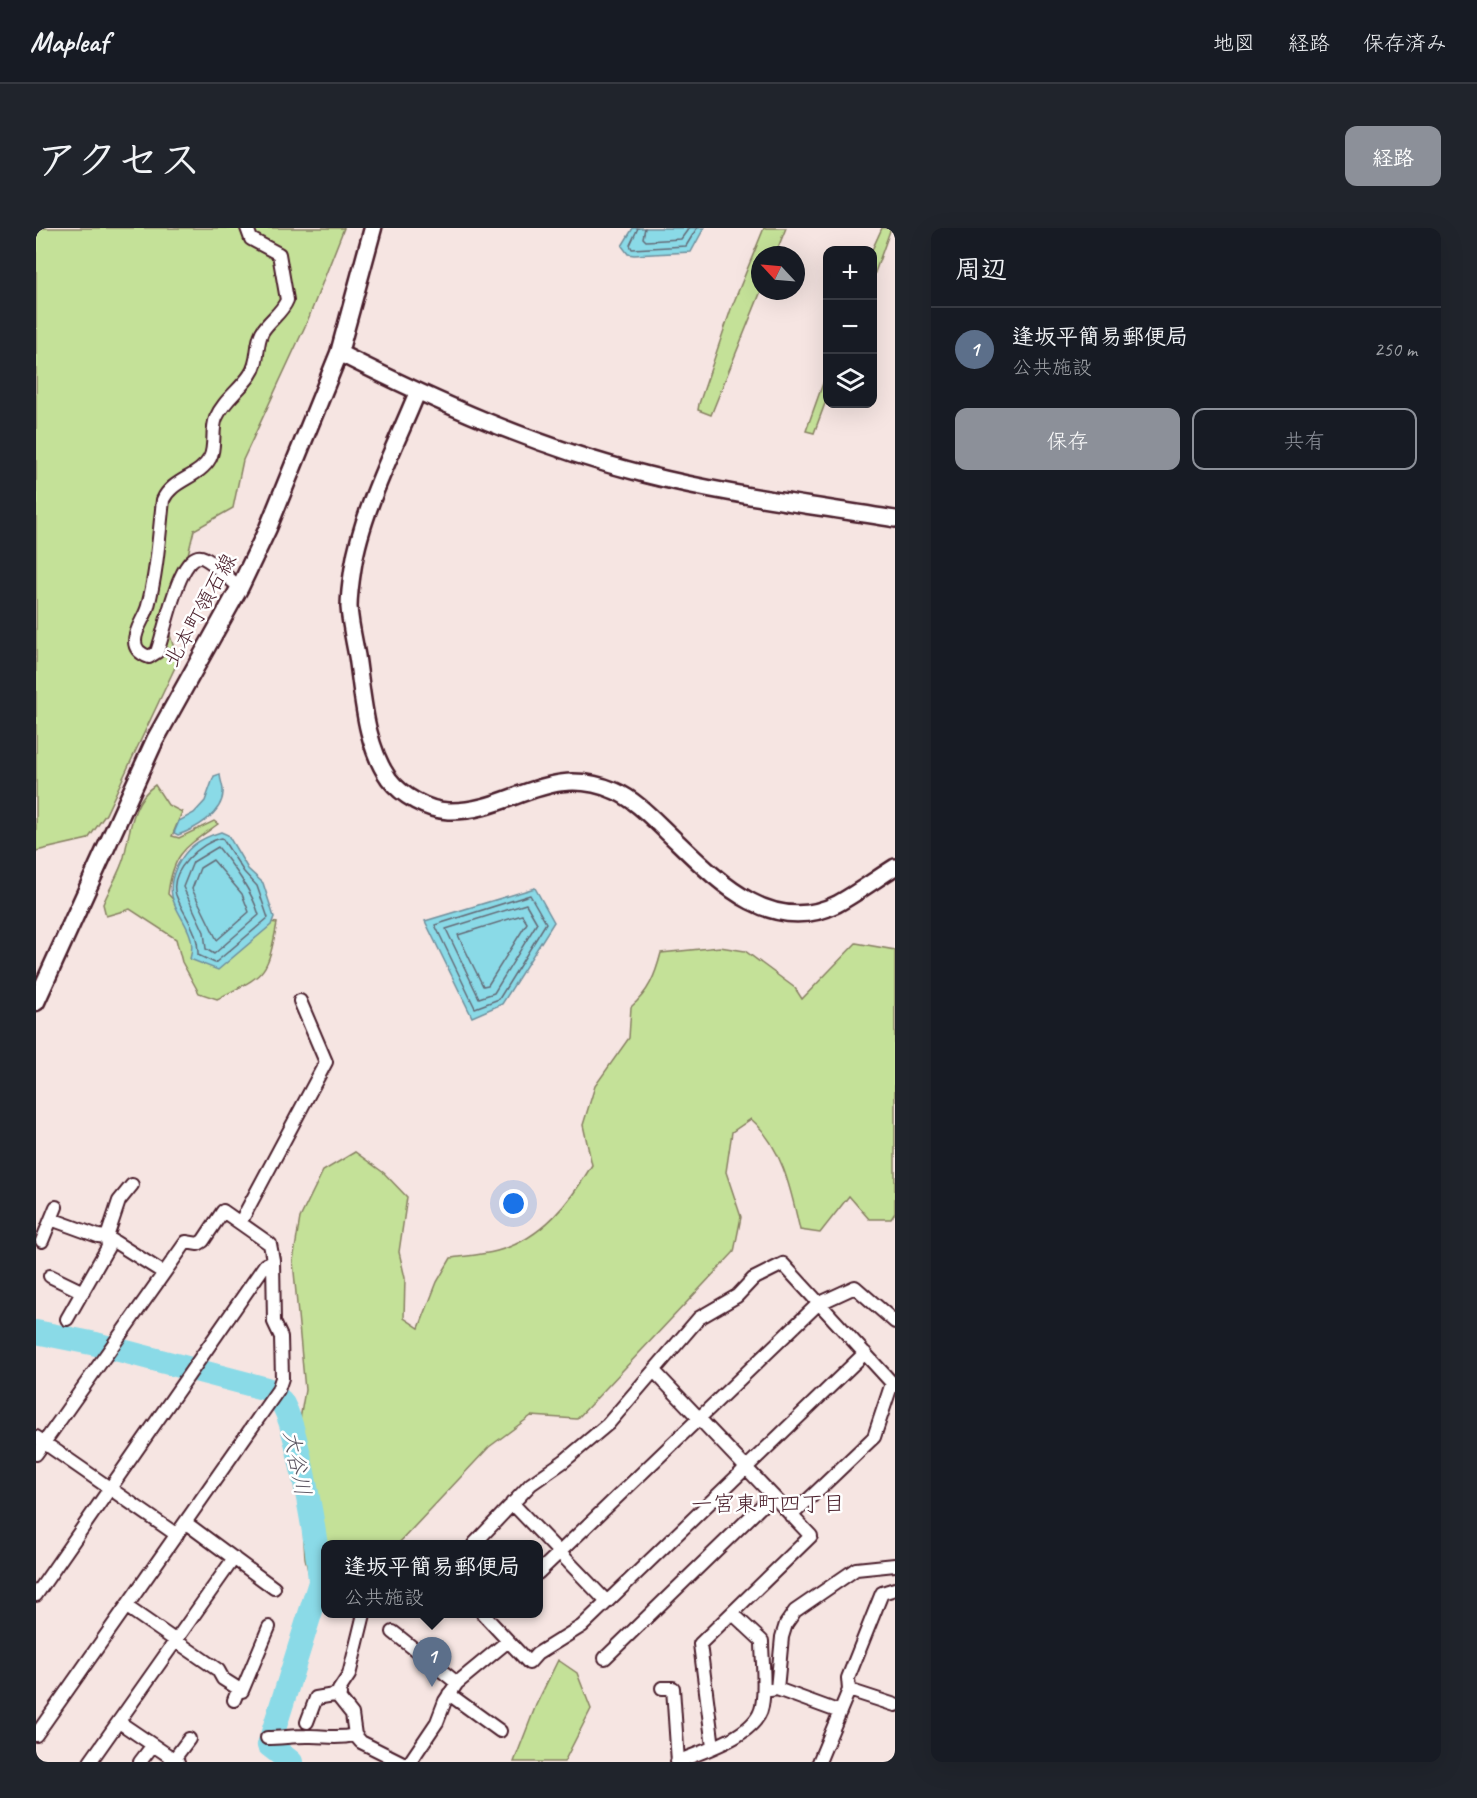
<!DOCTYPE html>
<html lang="ja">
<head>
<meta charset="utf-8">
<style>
	body { margin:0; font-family:Caveat,"Klee One",sans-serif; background:#20242c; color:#f1f3f6 }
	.controls { position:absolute; right:18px; top:18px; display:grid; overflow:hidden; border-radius:12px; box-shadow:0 6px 24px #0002 }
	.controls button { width:54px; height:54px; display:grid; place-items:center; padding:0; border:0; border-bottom:2px solid #363941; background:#171b24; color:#f1f3f6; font:30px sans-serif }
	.compass { position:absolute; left:715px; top:18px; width:54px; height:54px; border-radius:50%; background:#171b24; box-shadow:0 6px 24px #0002; rotate:296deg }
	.you { position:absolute; left:478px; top:976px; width:21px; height:21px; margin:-15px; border:4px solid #fff; border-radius:50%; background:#1a73e8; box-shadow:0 0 0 9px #1a73e833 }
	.badge { display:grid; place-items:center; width:39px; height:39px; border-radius:50%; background:#8c9099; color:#fff; font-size:20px; font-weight:700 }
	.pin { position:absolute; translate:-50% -50px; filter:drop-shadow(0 2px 3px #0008) }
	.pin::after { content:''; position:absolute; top:32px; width:21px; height:18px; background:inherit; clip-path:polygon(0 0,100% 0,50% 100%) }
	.popup { position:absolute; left:285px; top:1312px; width:222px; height:78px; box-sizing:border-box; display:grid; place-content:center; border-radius:12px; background:#171b24; filter:drop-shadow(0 2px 4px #0005); font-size:20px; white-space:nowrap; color:#9ea1a6 }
	.popup b { font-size:22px; color:#f1f3f6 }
	.popup::after { content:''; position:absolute; left:50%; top:100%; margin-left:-12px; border:12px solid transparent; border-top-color:#171b24 }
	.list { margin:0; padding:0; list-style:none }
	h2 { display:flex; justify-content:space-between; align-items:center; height:78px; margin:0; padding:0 24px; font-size:26px }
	h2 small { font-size:20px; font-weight:400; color:#9ea1a6 }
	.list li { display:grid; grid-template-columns:39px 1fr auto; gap:18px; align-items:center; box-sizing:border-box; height:84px; padding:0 24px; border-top:2px solid #363941 }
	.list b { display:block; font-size:22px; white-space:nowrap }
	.list p { margin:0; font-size:20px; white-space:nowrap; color:#9ea1a6 }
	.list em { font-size:20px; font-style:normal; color:#9ea1a6 }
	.actions { display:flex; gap:12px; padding:18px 24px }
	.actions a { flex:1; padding:14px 0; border:2px solid #8c9099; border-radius:12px; text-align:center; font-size:21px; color:#8c9099 }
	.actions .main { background:#8c9099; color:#fff }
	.icon { flex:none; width:33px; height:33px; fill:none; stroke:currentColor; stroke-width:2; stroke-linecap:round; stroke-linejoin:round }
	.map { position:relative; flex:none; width:859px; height:1534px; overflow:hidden; border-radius:12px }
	header { display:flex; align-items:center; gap:36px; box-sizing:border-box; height:84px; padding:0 30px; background:#171b24; border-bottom:2px solid #363941 }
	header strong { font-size:28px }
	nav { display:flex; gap:33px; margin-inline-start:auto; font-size:21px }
	.intro { display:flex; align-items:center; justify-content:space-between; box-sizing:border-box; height:144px; padding:0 36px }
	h1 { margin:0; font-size:42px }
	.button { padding:15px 27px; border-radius:12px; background:#8c9099; color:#fff; font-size:21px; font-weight:700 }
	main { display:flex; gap:36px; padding:0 36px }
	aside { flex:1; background:#171b24; border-radius:12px; box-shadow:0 6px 24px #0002 }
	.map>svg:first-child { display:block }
	.green { fill:#c4e198; stroke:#878062; stroke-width:1.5 }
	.water { fill:#8adae7; stroke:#708f9c; stroke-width:1.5 }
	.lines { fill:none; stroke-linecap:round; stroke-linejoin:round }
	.shore { stroke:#646a76; stroke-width:1.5 }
	.river { stroke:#8adae7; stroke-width:24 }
	.minor-casing { stroke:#4a1f2b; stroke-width:16 }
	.tertiary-casing { stroke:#4a1f2b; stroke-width:20 }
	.secondary-casing { stroke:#4a1f2b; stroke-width:21 }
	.minor { stroke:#fff; stroke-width:12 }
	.tertiary { stroke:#fff; stroke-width:15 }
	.secondary { stroke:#fff; stroke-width:16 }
	.labels { text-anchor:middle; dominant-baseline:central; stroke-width:5; stroke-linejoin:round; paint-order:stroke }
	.street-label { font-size:21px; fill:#4a1f2b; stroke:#fff }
	.water-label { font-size:22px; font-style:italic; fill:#5d5763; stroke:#fff }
	.neighbourhood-label { font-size:22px; fill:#4a1f2b; stroke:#fff }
</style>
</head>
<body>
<header>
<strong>Mapleaf</strong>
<nav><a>地図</a><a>経路</a><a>保存済み</a></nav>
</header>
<div class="intro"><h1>アクセス</h1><a class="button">経路</a></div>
<main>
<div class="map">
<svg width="859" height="1534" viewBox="0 0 859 1534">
	<rect width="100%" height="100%" fill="#f6e5e2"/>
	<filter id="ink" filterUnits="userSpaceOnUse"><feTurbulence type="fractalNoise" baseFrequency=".0167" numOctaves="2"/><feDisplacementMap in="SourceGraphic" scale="12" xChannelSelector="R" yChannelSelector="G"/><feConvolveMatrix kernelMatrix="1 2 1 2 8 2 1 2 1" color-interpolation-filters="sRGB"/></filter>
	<g filter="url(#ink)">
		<path class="green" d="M0 0H308L271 94 207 232 197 280 158 302 133 404 142 433 70 586 52 611 0 623Z
			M728 0H750L739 27H724L725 63 675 187 662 182 663 176 695 81Z
			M846 0H855L837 50 836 22Z
			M791 144V170L778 205 770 203Z
			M119 557 132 577 146 584 136 608 143 610 178 593 182 596C150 619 137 624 132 666L146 681 241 695C231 750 229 746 181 771L163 765 146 734 140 711 94 681 70 688 67 676C73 661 84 644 88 629 94 604 96 572 119 557Z
			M820 715 859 722V985L855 991H833L813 968 784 1005 764 1002C755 962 746 918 715 891L696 904 690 944 705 989 698 1024 541 1191 495 1188 453 1219 362 1316H290L289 1373 280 1377 269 1330 261 1209 269 1162 257 1033 264 990 287 943 319 924 348 945 371 969 363 1024 369 1050 368 1090 383 1100 401 1054 415 1030C430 1028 446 1027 461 1023 506 1011 534 974 556 937L547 897 559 858 593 810 595 779C613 763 619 748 625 725L684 719 709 723 759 760 766 771Z
			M522 1432 541 1445 555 1481 528 1534H478L500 1477Z"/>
		<path class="water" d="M597 0H668L655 24 598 27 592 26 586 18Z
			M184 546C184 552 188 560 187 565 186 586 159 601 142 607L138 605 143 593 158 585 169 573 178 548Z
			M185 604 192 607 212 641 227 655 238 689 235 697 182 742 154 731C165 693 121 682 140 640 150 620 162 611 185 604Z
			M499 660 518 694 466 776 436 789 389 693Z"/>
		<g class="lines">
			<path class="shore" d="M602 0 594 17 596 21 650 18 661 0
				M609 0 607 10 610 13 645 11 653 0
				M186 610 208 644 221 658 232 690 179 735 162 727C163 702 148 689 140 667 132 643 165 614 186 610Z
				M182 619C198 639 216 663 223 687L178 726 170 721 168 704 147 659 157 634Z
				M177 632 206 666 213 684 181 712 156 661 164 640Z
				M494 667 510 695 463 771 439 780 399 697Z
				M490 676 501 695 458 765 443 770 410 701Z
				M486 687 491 695 452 757 447 758 422 707Z"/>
			<path class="river" d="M0 1104 60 1116 231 1161C235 1165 241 1169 245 1173 262 1197 282 1321 284 1354L233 1517 255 1534"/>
			<g class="minor-casing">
				<path id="minor" d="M204 359C191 351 181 336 168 330 144 318 128 408 121 424L113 429C105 426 99 422 99 413 99 400 109 390 112 378 121 343 123 308 127 272 136 251 163 250 174 230 180 219 175 203 180 190 187 173 204 162 214 147 224 133 219 118 226 104 233 92 246 85 251 72L243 26 215 11 211 0
					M96 957 83 973 71 1009 128 1045
					M15 991 62 1008 71 1009 72 1019 31 1091
					M204 995 290 834 264 773
					M6 1013 20 979
					M14 1048 47 1064
					M619 1144 775 1308 664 1416 677 1519
					M0 1209 141 1307
					M0 1226 150 1014 162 1016 167 1013 187 983 234 1016 237 1032 238 1094 245 1109 246 1150 242 1162 0 1507
					M476 1275 571 1374
					M150 1295 238 1360
					M438 1316 495 1256 528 1233 572 1196 663 1090 701 1068 717 1051 747 1036 856 1155 838 1209 755 1288
					M502 1345 782 1076 819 1059 859 1094
					M0 1367 229 1037 237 1032
					M91 1379 182 1442 187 1451 206 1463 233 1399
					M328 1386 313 1447 303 1462 304 1471 316 1486 319 1507 325 1514 365 1534
					M447 1386 493 1435 501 1426 546 1398 829 1125
					M357 1404 421 1455
					M569 1430 736 1268
					M626 1460H637L642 1534
					M741 1461 746 1409 750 1396 759 1383 820 1341 859 1337
					M734 1462 741 1461 804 1484
					M813 1462 812 1450 846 1365 859 1361
					M413 1466 464 1503
					M198 1472 203 1460
					M83 1494 142 1534
					M271 1494 280 1470 304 1466
					M231 1510C244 1510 257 1508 270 1508 291 1507 296 1512 319 1507
					M138 1531 153 1511
					M54 1534 198 1330
					M104 1534 117 1517
					M374 1534 401 1494 409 1473 421 1455 472 1413
					M641 1534C666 1523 721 1508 726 1478 730 1457 726 1433 726 1413L696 1385
					M783 1534 813 1462 859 1477"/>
			</g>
			<g class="tertiary-casing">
				<path id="tertiary" d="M303 125C400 174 501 219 608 246 690 267 775 277 859 291
					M381 165C360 217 325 285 317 340 315 353 313 367 313 379 314 395 318 412 321 428 327 468 329 517 353 551 366 568 391 582 412 583 474 585 511 534 579 563 600 572 617 591 633 606 678 649 733 710 801 676 821 665 840 651 859 639"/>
			</g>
			<g class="secondary-casing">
				<path id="secondary" d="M0 774 119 512 204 359 232 300 303 125 337 0"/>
			</g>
			<use href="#minor" class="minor"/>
			<use href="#tertiary" class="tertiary"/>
			<use href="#secondary" class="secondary"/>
		</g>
	</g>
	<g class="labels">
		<g class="street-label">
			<text transform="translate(164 382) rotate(-61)">北本町領石線</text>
		</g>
		<g class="water-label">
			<text transform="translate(261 1235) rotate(79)">大谷川</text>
		</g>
		<g class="neighbourhood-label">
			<text x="732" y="1276">一宮東町四丁目</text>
		</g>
	</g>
</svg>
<div class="controls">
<button>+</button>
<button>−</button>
<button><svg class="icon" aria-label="layers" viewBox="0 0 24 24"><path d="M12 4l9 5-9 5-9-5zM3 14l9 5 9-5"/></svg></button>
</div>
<svg class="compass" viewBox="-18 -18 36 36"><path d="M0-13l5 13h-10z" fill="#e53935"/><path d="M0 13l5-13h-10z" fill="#9ea1a6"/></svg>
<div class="you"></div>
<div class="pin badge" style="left:396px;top:1459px;background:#5c6f8a">1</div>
<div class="popup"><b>逢坂平簡易郵便局</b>公共施設</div>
</div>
<aside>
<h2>周辺<small></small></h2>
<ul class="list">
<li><span class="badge" style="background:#5c6f8a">1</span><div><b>逢坂平簡易郵便局</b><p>公共施設</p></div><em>250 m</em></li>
</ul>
<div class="actions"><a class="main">保存</a><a>共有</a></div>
</aside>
</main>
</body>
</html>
